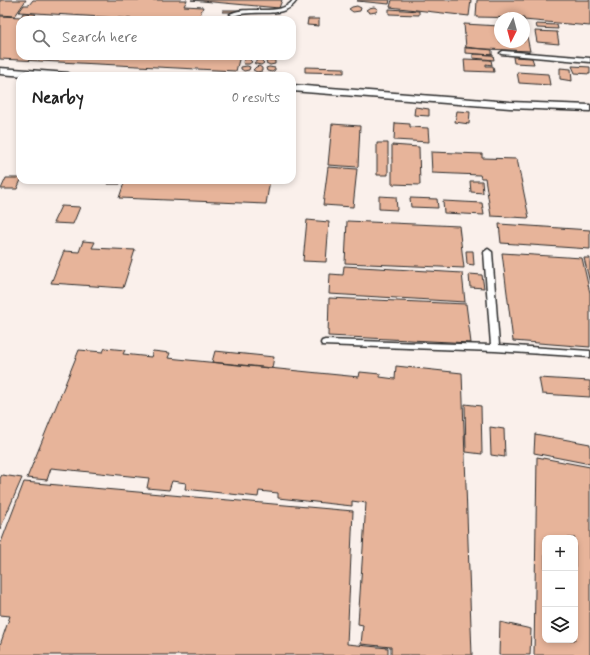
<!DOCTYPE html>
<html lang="en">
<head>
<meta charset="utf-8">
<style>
	body { margin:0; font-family:Mynerve,sans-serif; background:#f6f6f6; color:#222 }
	.controls { position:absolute; right:12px; bottom:12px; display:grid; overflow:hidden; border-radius:8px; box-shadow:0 2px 6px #0003 }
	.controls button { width:36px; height:36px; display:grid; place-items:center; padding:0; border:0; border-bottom:1px solid #e0e0e0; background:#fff; color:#222; font:20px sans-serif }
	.compass { position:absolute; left:494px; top:12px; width:36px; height:36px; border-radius:50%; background:#fff; box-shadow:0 2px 6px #0003; rotate:186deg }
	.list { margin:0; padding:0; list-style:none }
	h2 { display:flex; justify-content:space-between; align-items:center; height:52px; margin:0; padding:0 16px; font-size:17px }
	h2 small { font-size:13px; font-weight:400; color:#767676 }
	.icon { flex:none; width:22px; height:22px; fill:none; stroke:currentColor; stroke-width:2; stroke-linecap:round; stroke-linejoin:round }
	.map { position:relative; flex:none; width:590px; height:655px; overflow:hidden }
	.search { position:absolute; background:#fff; box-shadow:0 2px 6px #0003; left:16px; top:16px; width:280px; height:44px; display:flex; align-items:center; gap:10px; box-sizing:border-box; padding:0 14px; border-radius:12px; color:#767676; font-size:15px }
	.panel { position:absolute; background:#fff; box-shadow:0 2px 6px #0003; left:16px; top:72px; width:280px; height:112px; border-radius:12px }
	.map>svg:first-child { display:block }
	.building { fill:#e7b49a; stroke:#2b2b2b; fill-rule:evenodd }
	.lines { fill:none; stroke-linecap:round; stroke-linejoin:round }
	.lane-casing { stroke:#2b2b2b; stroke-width:3 }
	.street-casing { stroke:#2b2b2b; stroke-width:3 }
	.lane { fill:#fff; fill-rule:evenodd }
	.street { fill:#fff; fill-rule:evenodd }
</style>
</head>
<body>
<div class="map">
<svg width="590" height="655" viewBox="0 0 590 655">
	<rect width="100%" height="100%" fill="#faf0eb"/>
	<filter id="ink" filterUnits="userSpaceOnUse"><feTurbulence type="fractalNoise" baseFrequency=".025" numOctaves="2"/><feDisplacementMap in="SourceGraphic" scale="8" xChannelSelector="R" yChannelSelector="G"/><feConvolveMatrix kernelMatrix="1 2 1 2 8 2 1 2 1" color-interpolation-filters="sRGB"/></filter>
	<g filter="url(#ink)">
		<path class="building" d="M0 0H26L15 16 0 15Z
			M33 0H187L184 6 203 7 198 20H153L19 12 24 5H29Z
			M191 0H282L279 8Z
			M358 0H390L389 4 357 1Z
			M392 0H471L469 16 390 7Z
			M477 0H590V26L524 20V18L476 17Z
			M357 6 361 8 360 11 353 12 349 9 352 7Z
			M374 7 378 9 376 12 370 13 366 10 369 8Z
			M389 9 419 11V15L389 14Z
			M223 10H243V12H223Z
			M23 13 36 14 33 17 86 20H20V56H240L236 71 0 59V16L21 17Z
			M308 19H319V26L307 25Z
			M464 24 500 26V42H524V27H525L530 51 466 48Z
			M536 24 557 25 558 29 537 28Z
			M535 31 557 32 559 44 537 42Z
			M465 47 492 50V55L465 53Z
			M473 54 493 55 494 60 473 58Z
			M513 57 532 58 534 64 514 63Z
			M245 59H249L252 62 249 64H244L243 62Z
			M464 59 491 60 492 65 486 64V66H493L494 72 465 71Z
			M258 60H261L264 63 261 65 256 64 254 63Z
			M273 60 275 61V64L270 65 266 63 267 61Z
			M247 66 250 67 249 70 244 71 241 69V67Z
			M259 66 262 68V71L257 72 253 70 256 67Z
			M572 66 590 67V74L575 73Z
			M269 67 275 68V70L272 72 267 71 266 68Z
			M305 67 344 68V73L305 72Z
			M560 68 571 69 572 81 560 79Z
			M517 72 548 74 550 85 519 83Z
			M415 107 429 109V116L414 115Z
			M457 111 470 112 469 124 455 122Z
			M395 123 410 124V127L428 128 429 142 394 140Z
			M332 124 360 126 358 167 328 165Z
			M377 143H388V175H377Z
			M392 145 419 147 420 185 392 184Z
			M431 152 482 154V158L517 159 529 218 491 216 485 178H481L480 175 432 173Z
			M328 167 357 169 353 207 323 205Z
			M6 178H20L21 180 17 189H1Z
			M109 180H121L120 184H108Z
			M125 180H270L266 204 119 198Z
			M470 181H482L483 193 471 192Z
			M379 196 396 197 397 210 379 209Z
			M410 198 437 199 438 208 411 207Z
			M443 201 482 203 484 215 444 213Z
			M61 206 80 207 73 224 53 223Z
			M307 220 329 222 326 262 303 261Z
			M347 221 459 226 464 268 345 263Z
			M499 224 590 230V249L501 243Z
			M83 241 95 242 92 248 135 250 123 288 51 283 64 251 79 252Z
			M466 251H473L474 265 467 264Z
			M502 253 582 258 590 293V347L513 341Z
			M584 258H590V283Z
			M344 266 462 273 465 302 329 294 330 274 343 275Z
			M469 274 482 275 484 288 470 287Z
			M329 298 466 304 471 343 328 336Z
			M105 348 125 350 123 354 151 357 153 351 170 353 168 358 359 377 360 372 380 374V377L395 379 396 366 462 373 472 655H391V647L361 644 363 625 358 624 366 503 352 501V506L278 498V493L259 491 258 497 185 489 186 483 172 481 169 490 147 488 149 478 51 468 47 480 27 478 79 350 103 352Z
			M215 351 274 357 272 368 212 362Z
			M539 378 590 381V397L542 394Z
			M465 404 481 406 482 454 466 452Z
			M490 427 504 429 505 457 491 455Z
			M535 434 590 444V464L534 453Z
			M537 457 590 467V655H534ZM545 538H575V640H545Z
			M2 475 22 478 0 529V478Z
			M24 482 353 511 347 644 388 648V655H0V645L10 616 0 615V545Z
			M500 622 531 629 530 655H499Z"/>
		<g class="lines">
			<g class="lane-casing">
				<path id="lane" d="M293 0H297C287 16 268 12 252 13 245 13 239 14 233 16L230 14C248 4 281 18 293 0Z
					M503 51 590 58V62L501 54 500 53Z
					M488 249 492 252 499 345 590 351V357L495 351 322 345 321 343 322 341 325 340 491 345 484 252Z"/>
			</g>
			<g class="street-casing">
				<path id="street" d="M0 68 68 73 73 76H25L0 74Z
					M292 85 510 102 590 105V111L510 108 292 91Z"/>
			</g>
			<use href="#lane" class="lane"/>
			<use href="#street" class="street"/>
		</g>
	</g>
</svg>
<div class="controls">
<button>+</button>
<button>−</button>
<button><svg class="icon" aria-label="layers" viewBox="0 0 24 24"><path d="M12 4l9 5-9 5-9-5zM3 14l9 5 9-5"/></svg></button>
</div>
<svg class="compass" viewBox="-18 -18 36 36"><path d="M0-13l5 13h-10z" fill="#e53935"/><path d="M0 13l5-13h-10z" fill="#767676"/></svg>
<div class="search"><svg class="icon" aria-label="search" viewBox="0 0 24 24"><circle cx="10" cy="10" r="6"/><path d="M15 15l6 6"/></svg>Search here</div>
<section class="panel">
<h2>Nearby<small>0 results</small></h2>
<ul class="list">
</ul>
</section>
</div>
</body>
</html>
